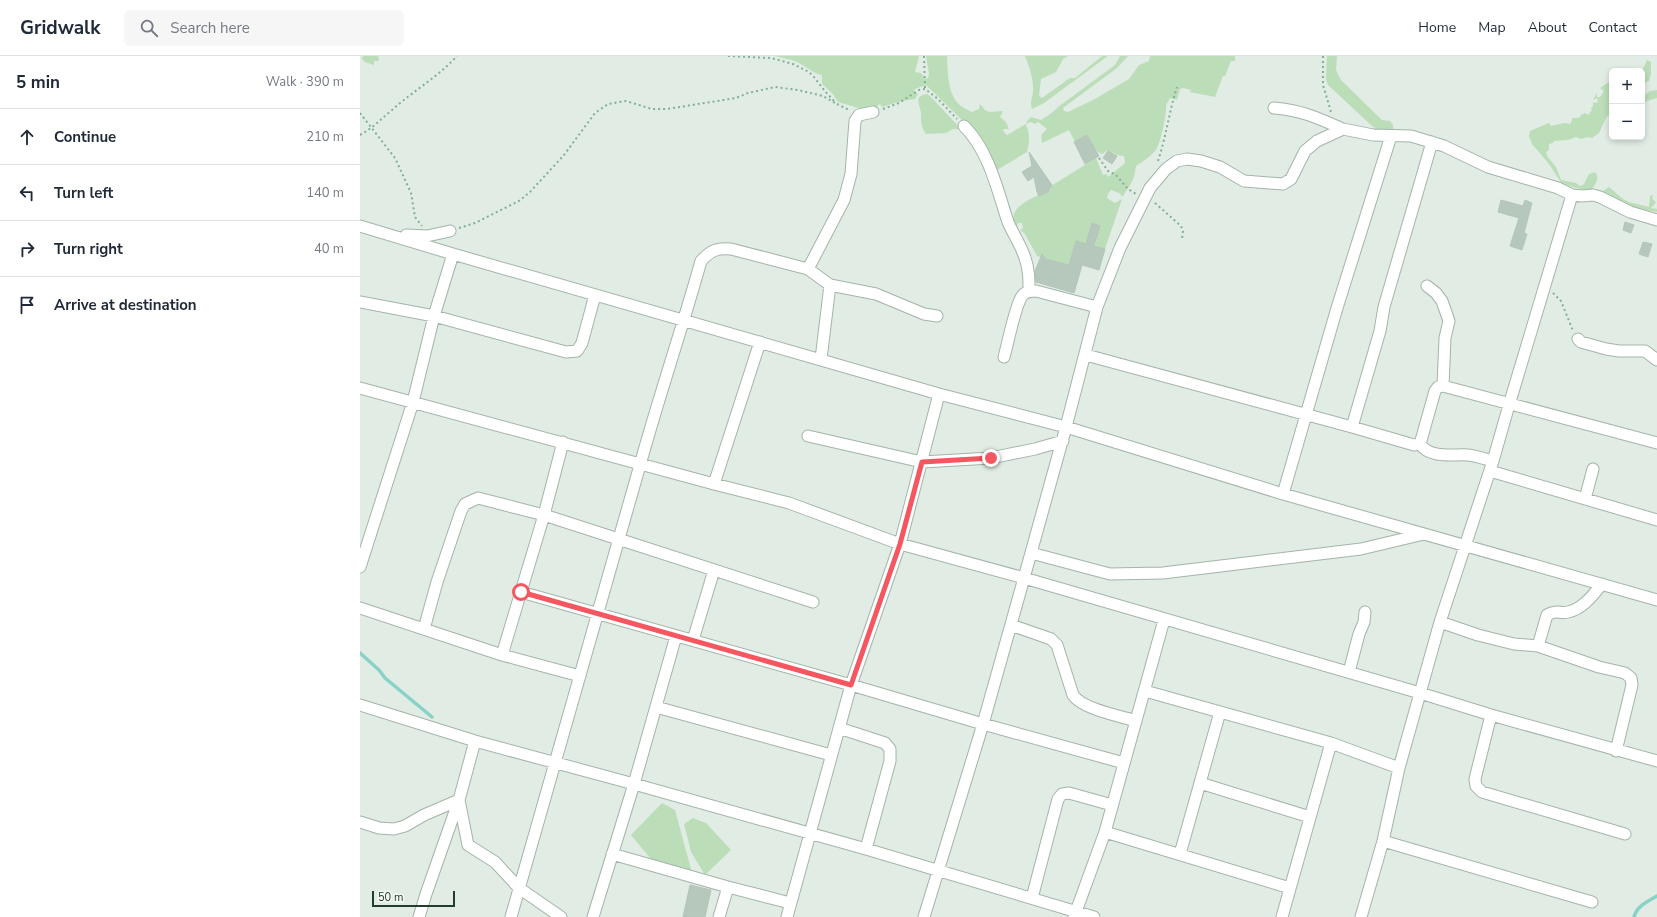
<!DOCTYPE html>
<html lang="en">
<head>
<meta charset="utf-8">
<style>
	body { margin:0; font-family:"Nunito Sans",sans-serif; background:#f6f6f7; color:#1f2937 }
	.controls { position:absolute; right:12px; top:12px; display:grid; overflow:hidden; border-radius:6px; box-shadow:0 2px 6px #0003 }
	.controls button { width:36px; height:36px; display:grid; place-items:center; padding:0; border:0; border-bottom:1px solid #e0e1e3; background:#fff; color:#1f2937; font:20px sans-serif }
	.scale { position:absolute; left:12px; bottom:10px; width:83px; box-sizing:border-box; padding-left:4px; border:2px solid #213d2d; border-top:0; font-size:11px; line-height:14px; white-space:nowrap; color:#213d2d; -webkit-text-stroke:3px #f2f8f3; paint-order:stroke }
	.stop { position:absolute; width:12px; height:12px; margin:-9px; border:3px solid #f55660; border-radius:50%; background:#fff }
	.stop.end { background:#f55660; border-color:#fff; box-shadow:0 1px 4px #0008 }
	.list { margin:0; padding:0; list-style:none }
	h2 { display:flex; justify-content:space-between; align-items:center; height:52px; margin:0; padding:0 16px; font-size:17px }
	h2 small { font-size:13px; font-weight:400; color:#747a83 }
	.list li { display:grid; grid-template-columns:26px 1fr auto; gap:12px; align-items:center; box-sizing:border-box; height:56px; padding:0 16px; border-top:1px solid #e0e1e3 }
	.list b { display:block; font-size:15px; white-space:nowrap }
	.list em { font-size:13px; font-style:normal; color:#747a83 }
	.icon { flex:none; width:22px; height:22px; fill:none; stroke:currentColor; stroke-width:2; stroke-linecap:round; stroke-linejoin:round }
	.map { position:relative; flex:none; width:1297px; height:861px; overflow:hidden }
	header { display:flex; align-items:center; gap:24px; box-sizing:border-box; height:56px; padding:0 20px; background:#fff; border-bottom:1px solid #e0e1e3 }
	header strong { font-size:19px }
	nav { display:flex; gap:22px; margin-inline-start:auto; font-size:14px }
	.search { width:280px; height:36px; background:#f6f6f7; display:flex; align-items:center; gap:10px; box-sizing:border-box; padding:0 14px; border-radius:6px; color:#747a83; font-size:15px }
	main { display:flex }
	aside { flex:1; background:#fff }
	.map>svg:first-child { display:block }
	.green { fill:#bbdeb9 }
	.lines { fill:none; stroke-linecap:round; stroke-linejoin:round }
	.stream { stroke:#88d2c7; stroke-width:3.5 }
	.building { fill:#b6c7bc; stroke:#b3c6b8 }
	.minor-casing { stroke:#a4b4a9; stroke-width:13 }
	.path { stroke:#81b093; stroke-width:2; stroke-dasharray:2 3; stroke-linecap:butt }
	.minor { stroke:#fff; stroke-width:11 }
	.route { stroke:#f55660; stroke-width:5 }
</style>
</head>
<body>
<header>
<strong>Gridwalk</strong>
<div class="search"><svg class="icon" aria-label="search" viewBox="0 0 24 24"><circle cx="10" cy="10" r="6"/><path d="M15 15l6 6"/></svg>Search here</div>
<nav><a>Home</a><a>Map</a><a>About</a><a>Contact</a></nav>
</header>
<main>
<aside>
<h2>5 min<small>Walk · 390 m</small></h2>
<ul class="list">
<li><svg class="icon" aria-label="ahead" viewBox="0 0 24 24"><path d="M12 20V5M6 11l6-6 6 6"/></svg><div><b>Continue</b></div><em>210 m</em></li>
<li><svg class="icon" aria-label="left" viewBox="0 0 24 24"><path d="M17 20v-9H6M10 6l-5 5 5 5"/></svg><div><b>Turn left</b></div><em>140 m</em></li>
<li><svg class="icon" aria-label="right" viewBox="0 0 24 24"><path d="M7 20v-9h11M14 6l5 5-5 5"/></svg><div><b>Turn right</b></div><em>40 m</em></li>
<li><svg class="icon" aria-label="arrive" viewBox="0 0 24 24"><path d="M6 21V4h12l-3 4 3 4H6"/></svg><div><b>Arrive at destination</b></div></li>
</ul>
</aside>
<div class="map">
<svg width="1297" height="861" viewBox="0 0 1297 861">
	<rect width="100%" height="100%" fill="#e1ece4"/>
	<path class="green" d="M18 0 19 3 18 5H14V9L5 6 2 3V1L4 0Z
		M415 0H559L555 16 561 17 565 23 568 22 569 18 566 0H587C588 16 587 39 601 50 604 52 608 54 612 56L619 53 620 48 625 54 629 56 643 55 640 61 646 66 649 73H644L643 75 647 79 666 68 667 65 671 61 681 64C687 60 694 56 698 51L755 9 760 0H768L757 12 703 52 704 55 708 56 735 43 769 23 779 9 789 5 790 0H875V5H871L865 20H863L855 41 830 36 831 34 823 32 820 33 817 44 810 42C809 44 808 46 807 47 805 51 807 50 806 53 806 61 800 90 795 95 790 101 783 105 776 110 775 116 774 124 770 129 767 134 765 135 763 141L759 137 751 134 748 138 747 142 755 147 762 143 745 193 735 190 737 181 726 188 716 185 709 209 677 200 665 178 660 174 663 172 662 167H658L657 171C643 153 674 140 688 136L691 133V130L736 102 743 119 747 118 748 121 765 107 764 100C756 100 752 95 746 95L743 98C734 96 731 87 727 79L715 86 709 74 682 87 681 79 687 73 678 66 675 68 671 66 666 68C666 71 668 72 668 75 670 81 669 89 667 96L637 114 631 113 614 73 606 68 566 29 555 33 554 35 558 38 555 43C544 44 533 47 522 51L520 48 516 51 504 55 502 53 478 46 473 38 462 28V19C456 19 444 9 437 6 430 3 422 2 415 0Z
		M665 0H708L703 3 696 16 681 23 679 40 682 42 710 22H715L742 0H748L684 47 672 53C669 45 674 39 673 31 673 21 669 10 665 0Z
		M967 0H977L976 14 981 24 1022 64 1030 65 1033 69V73H1017L1012 70 968 29 966 23Z
		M1287 4 1291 6V18L1289 25 1282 28V15Z
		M1252 24V58L1247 60 1239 77 1232 82 1227 81 1221 83 1216 81 1208 84 1194 85 1193 87 1189 88V94L1186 96 1187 100 1196 111 1201 124 1216 127 1220 130 1224 128 1229 118 1235 116C1240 121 1236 128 1232 133H1220L1202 128 1189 108 1172 88 1169 80 1170 75 1189 67 1191 70 1205 67 1210 68 1212 64V62H1219L1221 59 1225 57 1229 59 1230 56 1232 54 1231 52 1233 50V46L1236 47 1238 46 1237 42 1233 44 1237 37V41H1240L1244 35 1240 32Z
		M1297 34V42L1287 45 1282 49V41L1290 35Z
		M567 38 570 40 601 73H593L586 77 566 78C561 71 561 65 561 58 561 50 552 40 567 38Z
		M1249 131 1263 143 1269 146 1289 151 1290 140 1293 139 1292 143 1296 146 1291 152 1297 153V156L1276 152 1239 134 1243 135Z
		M302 747 315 754 332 817 295 808 271 779Z
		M333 762 346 767 371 794 345 819 331 796 324 768Z"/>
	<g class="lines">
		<path class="stream" d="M0 597 19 614 25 622 72 661
			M1274 861C1277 850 1288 845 1297 840"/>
	</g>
	<path class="building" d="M727 79 739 100 725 108 714 86Z
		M748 95 757 100 752 108 743 102Z
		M669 96 692 129 688 136 679 140 677 136 674 121 668 125 662 116 672 110Z
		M1141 144 1163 150 1165 144 1172 147 1164 177 1167 178 1162 194 1150 190 1159 162 1138 156Z
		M1265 166 1274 169 1271 177 1263 174Z
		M732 167 740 170 734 190 745 193 739 214 722 209 714 237 676 226 675 215 682 198 686 203 709 209 716 185 726 188Z
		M1283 186 1292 188 1288 201 1279 198Z
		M330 829 351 834 345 861H323Z"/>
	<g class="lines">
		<g class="minor-casing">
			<path id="minor" d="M914 52C941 54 958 62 983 73
				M604 70C629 95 637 133 648 166 653 178 661 189 665 202 669 213 669 223 669 235
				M0 170 93 198 579 338 706 371 923 438 1297 544
				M46 179 67 180 90 175
				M448 213 484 144 491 118 495 65 499 59 513 56
				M1067 230 1076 237 1082 245 1089 265 1085 282 1083 330
				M0 246 74 260 206 296 217 295 222 287 235 239
				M1218 283 1221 286 1246 293 1259 295H1285L1297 304
				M726 299 992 371 1054 389 1060 388
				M644 301C648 287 655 250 662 240 666 235 671 235 676 235L737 251
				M461 303 470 229
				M0 332 354 428 429 447 540 488 664 522 1060 637 1131 659 1297 705
				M992 371 1020 275 1024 251 1072 86
				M448 380 562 406 631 402 675 393 703 385
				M1060 388 1075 335 1078 331 1083 330 1297 387
				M1060 388C1070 403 1093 398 1108 399 1117 400 1125 403 1133 405
				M1130 415 1297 464
				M354 428 400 286
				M923 438 977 252 1031 80
				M1225 443 1233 413
				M671 497 750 518 803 517 1001 493 1064 478
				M0 511 53 346 74 260 93 198
				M161 536 491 629 623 668 764 707
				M0 552 142 599 220 620
				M1080 566 1118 579 1154 588 1178 590 1239 611 1265 617 1271 622 1272 629 1256 695
				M651 569 691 583 697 589 713 639C722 653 760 660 776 665
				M64 573 77 526 101 455 105 448 118 442 184 459 453 546
				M333 584 354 514
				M1178 590 1187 559C1198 553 1198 558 1208 556 1223 553 1233 539 1242 528
				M142 599 184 459 203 386
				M989 616 999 578 1004 566 1005 556
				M785 635 971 687 1039 712
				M0 649 115 685 274 728 506 793 734 861
				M296 651 471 699
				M1131 659 1115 723 1116 730 1122 736 1265 778
				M479 672 525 687 530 693V705L506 793
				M840 727 950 761
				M99 744 108 789 135 806 159 832 201 861
				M0 766 19 772 34 773 45 770 64 759 99 744 115 685
				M745 776 930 832
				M1023 785 1232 846
				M252 798 368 831 430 847
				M820 798 860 656
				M672 842 698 743 702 738 709 737 752 749
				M59 861 66 838 99 744
				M151 861C195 711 236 559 280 409 299 340 322 273 341 205 351 194 357 192 371 193L448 213 470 229 516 238 564 258 577 260
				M233 861 274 728 316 580
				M359 861 368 831
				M427 861 491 629 540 488 579 338
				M564 861 623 668 664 522 706 371 737 251 760 192 790 132 806 113 817 105 827 103 841 105 860 111 884 125 923 128 931 123 945 95 957 85 983 73 1013 79 1051 80 1084 90 1128 111 1198 132 1212 139 1222 140 1233 139 1240 141 1270 156 1297 164
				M714 861 745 776 804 564
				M922 861 971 687
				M1001 861 1023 785 1039 712 1080 566 1133 405 1149 349 1212 139"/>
		</g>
		<path class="path" d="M368 0 411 2 433 8 449 16 454 21 464 34 474 45
			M564 0 565 33
			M963 0V29L971 56
			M477 48 489 54
			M523 53 539 47 559 34 565 33 578 43 597 63
			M0 57 35 102 51 137 55 161 62 170
			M0 79C13 72 21 63 32 54 53 35 78 21 97 0
			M739 102 748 115 756 119 768 133 776 138
			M798 105C806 81 809 56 817 31
			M795 147 821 170 823 175 822 183
			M99 172 115 167 159 145 170 136 204 99 235 57 248 48 266 45 292 53H307L376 42 388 37 415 31 438 34 463 40 477 48
			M1193 237 1201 245 1213 275"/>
		<use href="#minor" class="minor"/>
	</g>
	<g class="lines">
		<path class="route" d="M161 536 491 629 540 488 562 406 631 402"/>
	</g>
</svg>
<div class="controls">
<button>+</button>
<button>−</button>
</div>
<div class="scale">50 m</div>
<div class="stop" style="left:161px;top:536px"></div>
<div class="stop end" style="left:631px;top:402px"></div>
</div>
</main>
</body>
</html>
